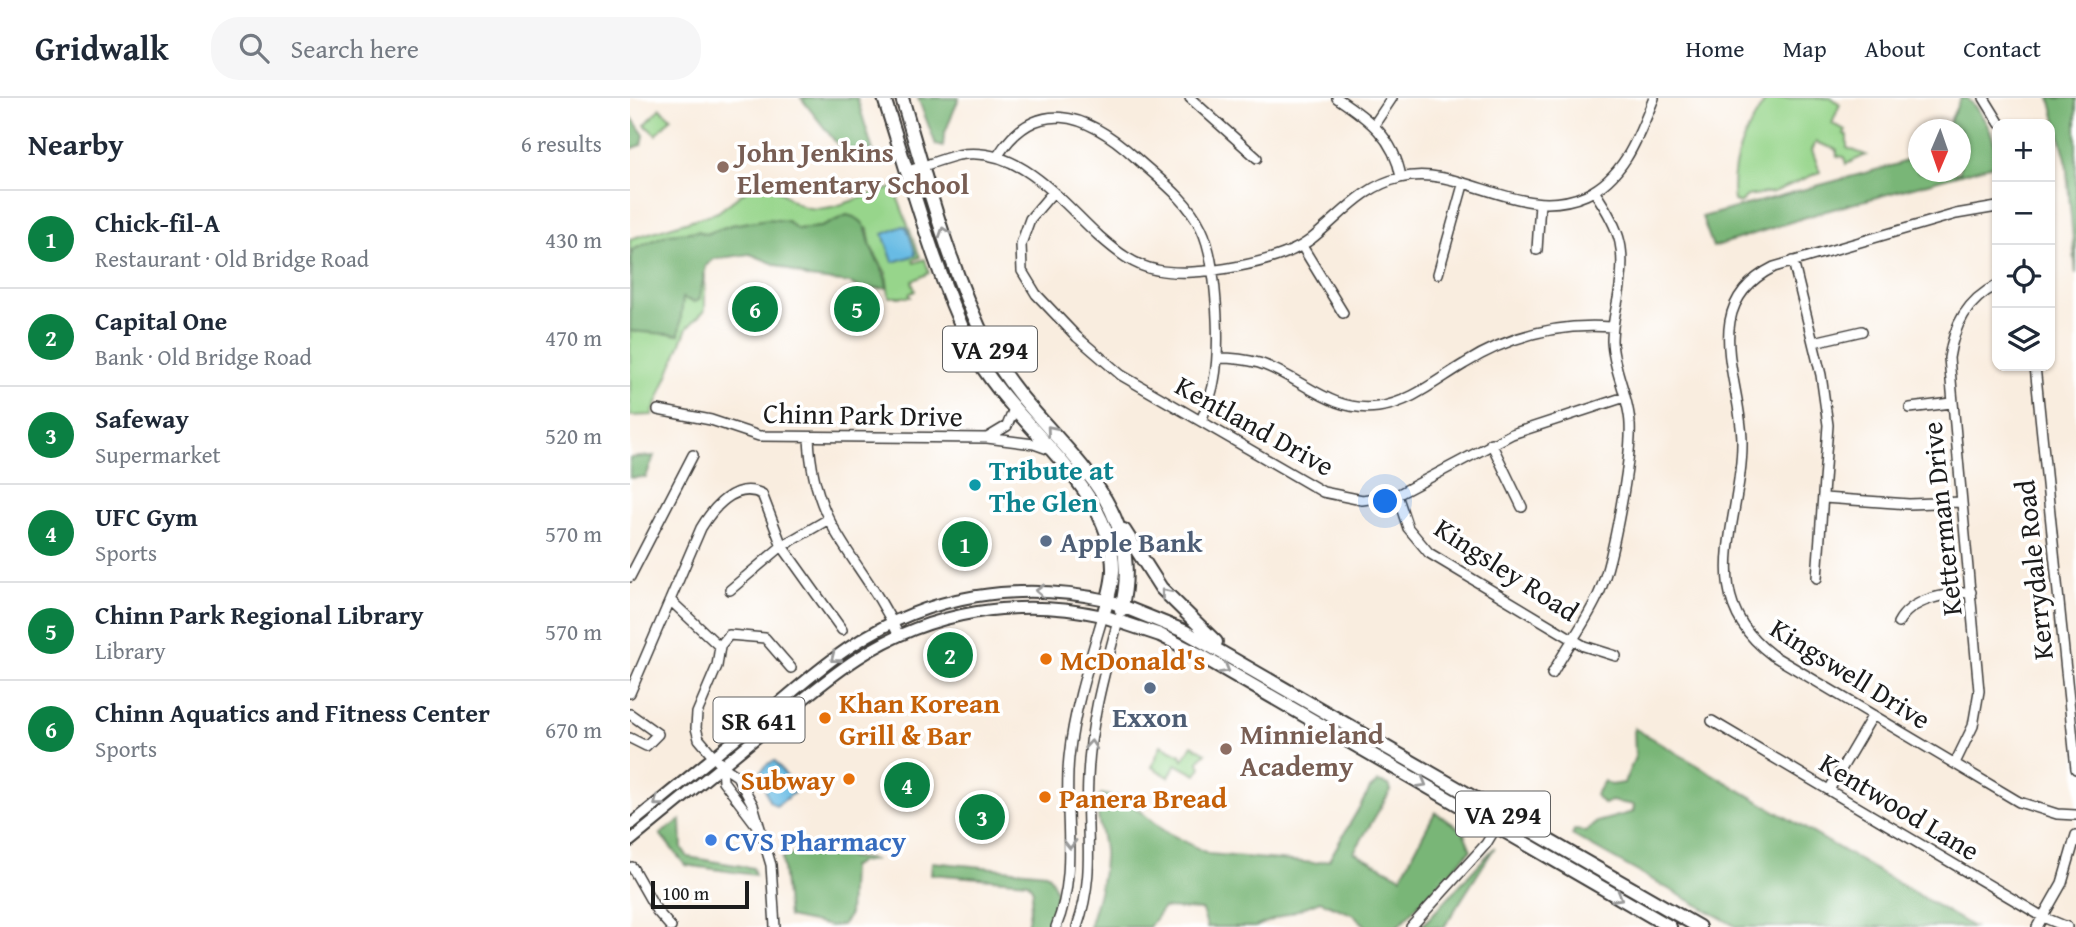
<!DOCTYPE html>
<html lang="en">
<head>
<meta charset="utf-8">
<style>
	body { margin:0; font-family:"Gentium Book Plus",serif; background:#f6f6f7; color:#1f2937 }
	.controls { position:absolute; right:21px; top:21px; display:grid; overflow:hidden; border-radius:14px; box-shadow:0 2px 5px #0004 }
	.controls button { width:63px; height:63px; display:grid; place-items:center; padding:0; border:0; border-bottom:2px solid #e0e1e3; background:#fff; color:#1f2937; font:35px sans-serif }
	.compass { position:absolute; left:1278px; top:21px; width:63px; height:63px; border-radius:50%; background:#fff; box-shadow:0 2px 5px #0004; rotate:182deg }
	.scale { position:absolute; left:21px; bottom:18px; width:98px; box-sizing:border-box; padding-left:7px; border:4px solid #1c1c1c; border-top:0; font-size:19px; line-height:24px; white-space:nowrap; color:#1c1c1c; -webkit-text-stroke:5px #fff; paint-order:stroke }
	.you { position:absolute; left:756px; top:404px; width:24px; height:24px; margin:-18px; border:5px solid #fff; border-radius:50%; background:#1a73e8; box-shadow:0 0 0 10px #1a73e833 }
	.badge { display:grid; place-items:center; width:46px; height:46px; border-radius:50%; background:#0b8043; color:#fff; font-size:23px; font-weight:700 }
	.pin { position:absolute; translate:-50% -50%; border:4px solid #fff; box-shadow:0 2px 7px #0006 }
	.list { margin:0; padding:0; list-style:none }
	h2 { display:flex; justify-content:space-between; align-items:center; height:91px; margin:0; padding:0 28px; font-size:30px }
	h2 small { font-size:23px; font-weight:400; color:#747a83 }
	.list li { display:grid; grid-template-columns:46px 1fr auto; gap:21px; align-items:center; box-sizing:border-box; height:98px; padding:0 28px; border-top:2px solid #e0e1e3 }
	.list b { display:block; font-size:26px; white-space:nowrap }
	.list p { margin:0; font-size:23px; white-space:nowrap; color:#747a83 }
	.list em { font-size:23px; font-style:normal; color:#747a83 }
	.icon { flex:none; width:38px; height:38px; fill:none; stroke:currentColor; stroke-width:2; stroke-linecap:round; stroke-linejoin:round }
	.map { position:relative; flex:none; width:1446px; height:829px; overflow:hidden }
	header { display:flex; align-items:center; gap:42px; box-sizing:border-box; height:98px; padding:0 35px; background:#fff; border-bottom:2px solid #e0e1e3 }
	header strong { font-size:33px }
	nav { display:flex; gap:38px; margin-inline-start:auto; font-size:24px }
	.search { width:490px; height:63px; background:#f6f6f7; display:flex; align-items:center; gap:18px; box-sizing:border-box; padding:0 24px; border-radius:28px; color:#747a83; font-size:26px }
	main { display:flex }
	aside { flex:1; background:#fff }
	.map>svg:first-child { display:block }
	.green { fill:#97d58b; stroke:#5a7854; stroke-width:2 }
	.forest { fill:#79b677; stroke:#4a694a; stroke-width:2 }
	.water { fill:#68bbe4; stroke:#426c80; stroke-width:2 }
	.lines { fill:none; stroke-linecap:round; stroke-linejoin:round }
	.minor-casing { stroke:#3d3b39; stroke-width:12 }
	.major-casing { stroke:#3d3b39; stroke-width:14 }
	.highway-casing { stroke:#3d3b39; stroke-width:16 }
	.minor { stroke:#fff; stroke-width:9 }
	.major { stroke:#fff; stroke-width:10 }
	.highway { stroke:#fff; stroke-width:12 }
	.oneway { stroke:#999 }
	.education-dot { fill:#8d6e63; stroke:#fff; stroke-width:2.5 }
	.culture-dot { fill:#0f9aa8; stroke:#fff; stroke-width:2.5 }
	.service-dot { fill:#5c6f8a; stroke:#fff; stroke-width:2.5 }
	.food-dot { fill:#e8710a; stroke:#fff; stroke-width:2.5 }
	.shop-dot { fill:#3f7fe0; stroke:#fff; stroke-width:2.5 }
	.labels { text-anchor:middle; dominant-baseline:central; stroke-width:7; stroke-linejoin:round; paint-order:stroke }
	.shield { fill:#fff; stroke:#606060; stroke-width:2 }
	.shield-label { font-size:26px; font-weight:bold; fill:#1c1c1c }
	.education-label { font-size:28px; font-weight:bold; fill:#785e54; stroke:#fff; text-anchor:start }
	.street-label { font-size:28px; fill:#1c1c1c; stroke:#fff }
	.culture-label { font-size:28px; font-weight:bold; fill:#0d838f; stroke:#fff; text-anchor:start }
	.service-label { font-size:28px; font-weight:bold; fill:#4e5e75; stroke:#fff; text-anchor:start }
	.food-label { font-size:28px; font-weight:bold; fill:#c56008; stroke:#fff; text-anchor:start }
	.shop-label { font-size:28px; font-weight:bold; fill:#366cbe; stroke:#fff; text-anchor:start }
</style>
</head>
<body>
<header>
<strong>Gridwalk</strong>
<div class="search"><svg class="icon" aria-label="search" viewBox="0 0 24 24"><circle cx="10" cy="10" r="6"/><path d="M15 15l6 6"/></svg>Search here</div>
<nav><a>Home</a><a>Map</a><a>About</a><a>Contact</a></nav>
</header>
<main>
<aside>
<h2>Nearby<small>6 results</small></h2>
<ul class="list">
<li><span class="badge">1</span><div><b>Chick-fil-A</b><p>Restaurant · Old Bridge Road</p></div><em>430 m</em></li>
<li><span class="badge">2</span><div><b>Capital One</b><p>Bank · Old Bridge Road</p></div><em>470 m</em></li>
<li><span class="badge">3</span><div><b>Safeway</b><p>Supermarket</p></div><em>520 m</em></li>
<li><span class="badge">4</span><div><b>UFC Gym</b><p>Sports</p></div><em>570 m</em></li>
<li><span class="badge">5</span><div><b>Chinn Park Regional Library</b><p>Library</p></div><em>570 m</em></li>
<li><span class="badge">6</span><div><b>Chinn Aquatics and Fitness Center</b><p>Sports</p></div><em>670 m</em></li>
</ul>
</aside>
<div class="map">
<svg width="1446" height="829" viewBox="0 0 1446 829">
	<rect width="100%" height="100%" fill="#fff"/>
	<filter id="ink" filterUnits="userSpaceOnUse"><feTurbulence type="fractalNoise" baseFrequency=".0143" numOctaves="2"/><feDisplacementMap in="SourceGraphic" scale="14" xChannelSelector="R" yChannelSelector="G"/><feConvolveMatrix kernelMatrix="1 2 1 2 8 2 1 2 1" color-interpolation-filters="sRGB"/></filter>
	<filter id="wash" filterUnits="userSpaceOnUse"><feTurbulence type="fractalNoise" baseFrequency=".00686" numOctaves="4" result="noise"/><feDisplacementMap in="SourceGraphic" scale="28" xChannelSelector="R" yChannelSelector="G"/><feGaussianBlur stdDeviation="1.57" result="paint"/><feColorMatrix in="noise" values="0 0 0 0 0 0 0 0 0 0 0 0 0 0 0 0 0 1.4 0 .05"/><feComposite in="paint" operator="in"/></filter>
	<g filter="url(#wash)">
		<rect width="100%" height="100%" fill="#f9eddf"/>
		<path class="green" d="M1137 0H1202L1210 6 1202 26 1216 32 1214 36 1217 38V50L1236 57 1216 66 1214 59 1207 58V52L1186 44 1182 52 1190 74 1144 94 1117 98 1110 105 1104 103C1099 63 1115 33 1137 0Z
			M30 10 41 20 26 37 15 27Z
			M126 85C148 83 158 107 179 110 208 114 236 94 264 90L290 159 283 162 284 165 295 161 299 175 282 183 285 193 279 196 281 199H259L256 175 241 149 238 131 217 117 191 129 167 131 157 123 101 127 76 136 68 133 59 201 63 204 69 202 75 176V212L57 230 22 317 0 318V141L88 114Z
			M531 647 551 657 553 662 562 647 576 655 568 663 571 669 566 677 546 666 539 679 522 669Z"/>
		<path class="forest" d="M171 0H227L243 53 211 51Z
			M288 0H329L314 37 313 49 306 47Z
			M1331 0H1337C1355 18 1367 41 1367 66L1189 115 1083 149 1072 119 1268 66 1288 57V74H1330V32L1316 31Z
			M1420 0H1446V177L1436 61Z
			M0 17 14 37 12 47 0 51Z
			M217 117C238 122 235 131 241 149 246 164 256 173 257 190L231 191 220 185 179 180 120 156 84 161 76 168 69 202 63 204 53 200 49 237 0 233 2 152 38 136 68 133 76 136 101 127 138 121 157 123 167 131 191 129Z
			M24 358 16 379 0 380V360Z
			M1004 630 1343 829H1107L942 737 944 732 956 733 967 724 1003 714 1004 707 981 703 974 706 965 697 974 683 981 687 994 685 1005 659Z
			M748 684 759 687 761 692 724 754 771 779 805 714 833 733 841 752 767 829H737L724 817 690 803 625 829H577L572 812 533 810 519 829H459C466 806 473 784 474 760 476 737 461 718 471 696L494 700 534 733 579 756 685 765 699 762 740 691Z
			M51 722 52 750 58 759 123 770 125 777 55 767 30 736Z
			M186 747V751L214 754 219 759 245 762 229 764 221 769 219 818 212 827 200 828 158 819 152 760Z
			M865 749 814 829H791Z
			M302 764 416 775C433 792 425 809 416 829H397L403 792 398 784 301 776Z"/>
		<path class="water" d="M273 128 277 130 286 157 263 164 253 136Z
			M145 663 162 685 164 695 146 708 139 703 130 675 137 666Z"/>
	</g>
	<g filter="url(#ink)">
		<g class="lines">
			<g class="minor-casing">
				<path id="minor" d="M560 0 627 60
					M707 0C739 21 764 40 771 79
					M1354 0 1370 26
					M744 27 762 0
					M367 59C404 0 454 12 506 60 529 81 557 101 571 130 587 162 591 248 584 283 582 297 576 310 571 323
					M278 73C295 68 311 61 328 57 388 46 430 102 469 138 486 153 504 168 527 172 565 180 650 165 680 142 710 119 732 88 770 80 832 65 890 126 956 97 995 79 1009 37 1024 0
					M423 94 400 121 391 146 392 173 406 196 447 239 491 277 693 394 732 402 767 397 882 336 995 299
					M1367 109 1326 116 1144 169C1067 207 1111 281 1112 343 1113 422 1063 498 1142 557L1389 704 1427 716 1446 717
					M672 148 713 215
					M907 152 910 105
					M1163 163 1191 277 1198 327 1187 480
					M808 176 833 87
					M1184 244 1232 233
					M587 260C601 260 615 261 629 265 672 279 699 315 748 309 780 305 807 282 834 266 880 237 929 225 982 229
					M1405 268 1446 671
					M1280 310 1321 305
					M28 312 81 322 129 338 357 340 404 346 418 351
					M179 340C183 433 233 460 269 538
					M357 340 377 328 384 311
					M861 345 892 409
					M767 397 778 430 799 455 954 548 986 558
					M1194 400 1279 406 1332 404
					M0 479 63 357
					M100 492 152 448 197 422
					M40 502 90 549
					M1268 525C1281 500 1316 496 1341 494
					M922 576C937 548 958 522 970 493 983 461 1002 360 1000 326 999 298 983 272 982 243 982 229 985 215 988 201 997 152 992 134 964 93
					M0 595 71 430C83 410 105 383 132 396L152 448 212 532
					M0 616 28 636 16 648 0 640
					M1082 623 1413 819 1437 829
					M1325 665 1343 628 1349 593 1319 260C1324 227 1337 202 1367 187
					M92 668 93 683 127 728
					M1199 692 1243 617
					M2 769 27 813 41 829
					M145 829 141 767 123 707 107 678 92 668 69 641 66 630 67 615 87 568 90 548 99 537 135 540 161 570
					M426 829C449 773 433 717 439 659 444 611 459 565 473 518
					M447 829C466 774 455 735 458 680 460 625 474 576 488 523
					M781 829 856 746 868 726
					M1407 829 1432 785 1446 737"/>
			</g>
			<g class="major-casing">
				<path id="major" d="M0 727C45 690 91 653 136 616 164 593 192 567 223 547 299 496 389 483 477 502
					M0 743C44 707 88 671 132 635 163 610 194 582 228 560 300 513 389 499 473 518"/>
			</g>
			<g class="highway-casing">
				<path id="highway" d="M254 0C281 84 304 172 342 251 379 325 484 388 483 472 483 487 477 503 473 518L530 537 568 556 1040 829
					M272 0C297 84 320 173 360 252 407 343 521 392 491 512
					M494 432 531 490 586 544
					M477 502 554 533 1069 829"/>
			</g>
			<use href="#minor" class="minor"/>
			<use href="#major" class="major"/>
			<use href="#highway" class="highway"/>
		</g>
		<defs><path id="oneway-chevron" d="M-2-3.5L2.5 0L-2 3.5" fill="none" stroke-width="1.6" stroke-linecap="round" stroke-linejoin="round" transform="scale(1.75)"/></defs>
		<g class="oneway">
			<use href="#oneway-chevron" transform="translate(314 134) rotate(-108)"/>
			<use href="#oneway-chevron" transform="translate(421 332) rotate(-131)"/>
			<use href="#oneway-chevron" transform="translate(410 493) rotate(-178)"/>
			<use href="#oneway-chevron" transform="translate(535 495) rotate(-130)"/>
			<use href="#oneway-chevron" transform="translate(205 560) rotate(142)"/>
			<use href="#oneway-chevron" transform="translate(595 571) rotate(30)"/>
			<use href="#oneway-chevron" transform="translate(461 647) rotate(-85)"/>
			<use href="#oneway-chevron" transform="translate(792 685) rotate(30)"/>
			<use href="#oneway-chevron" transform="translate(28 704) rotate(141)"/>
			<use href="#oneway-chevron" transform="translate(440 746) rotate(89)"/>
			<use href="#oneway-chevron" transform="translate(988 799) rotate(30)"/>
		</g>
	</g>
	<g class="education-dot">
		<circle cx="93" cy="69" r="7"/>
		<circle cx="596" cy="651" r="7"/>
	</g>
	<circle class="culture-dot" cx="345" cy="387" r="7"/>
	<g class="service-dot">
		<circle cx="416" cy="443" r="7"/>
		<circle cx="520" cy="590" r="7"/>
	</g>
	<g class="food-dot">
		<circle cx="416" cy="561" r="7"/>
		<circle cx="195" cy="620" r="7"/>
		<circle cx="219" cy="681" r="7"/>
		<circle cx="415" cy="699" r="7"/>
	</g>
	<circle class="shop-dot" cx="81" cy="742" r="7"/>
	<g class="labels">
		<g class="shield">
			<rect x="313" y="228.5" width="94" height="45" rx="5"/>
			<rect x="83.5" y="599.5" width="91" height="45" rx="5"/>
			<rect x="826" y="693.5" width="94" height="45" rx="5"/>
		</g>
		<g class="shield-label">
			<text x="360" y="251">VA 294</text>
			<text x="129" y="622">SR 641</text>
			<text x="873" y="716">VA 294</text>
		</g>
		<g class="education-label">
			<text x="107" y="53">John Jenkins<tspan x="107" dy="32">Elementary School</tspan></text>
			<text x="610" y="635">Minnieland<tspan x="610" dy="32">Academy</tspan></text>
		</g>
		<g class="street-label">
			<text transform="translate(233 316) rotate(1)">Chinn Park Drive</text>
			<text transform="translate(625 327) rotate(29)">Kentland Drive</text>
			<text transform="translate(1311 421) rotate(-96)">Ketterman Drive</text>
			<text transform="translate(877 471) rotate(33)">Kingsley Road</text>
			<text transform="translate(1403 472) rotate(-96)">Kerrydale Road</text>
			<text transform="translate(1221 575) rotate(32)">Kingswell Drive</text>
			<text transform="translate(1270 708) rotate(31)">Kentwood Lane</text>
		</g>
		<g class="culture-label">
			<text x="359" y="371">Tribute at<tspan x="359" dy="32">The Glen</tspan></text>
		</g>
		<g class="service-label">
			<text x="430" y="443">Apple Bank</text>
			<text x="520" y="618" text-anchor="middle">Exxon</text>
		</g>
		<g class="food-label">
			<text x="430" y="561">McDonald's</text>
			<text x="209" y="604">Khan Korean<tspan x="209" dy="32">Grill &amp; Bar</tspan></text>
			<text x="205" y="681" text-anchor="end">Subway</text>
			<text x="429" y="699">Panera Bread</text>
		</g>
		<g class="shop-label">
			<text x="95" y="742">CVS Pharmacy</text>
		</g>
	</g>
</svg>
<div class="controls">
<button>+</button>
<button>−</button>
<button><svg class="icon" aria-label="locate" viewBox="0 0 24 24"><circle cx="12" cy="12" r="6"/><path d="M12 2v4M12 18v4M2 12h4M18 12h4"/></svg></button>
<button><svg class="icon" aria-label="layers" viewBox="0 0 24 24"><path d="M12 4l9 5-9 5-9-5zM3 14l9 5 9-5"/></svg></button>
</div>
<svg class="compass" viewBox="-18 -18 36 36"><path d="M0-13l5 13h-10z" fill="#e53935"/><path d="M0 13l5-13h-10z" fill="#747a83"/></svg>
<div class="scale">100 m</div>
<div class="you"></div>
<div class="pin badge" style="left:335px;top:446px">1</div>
<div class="pin badge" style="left:320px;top:557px">2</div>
<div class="pin badge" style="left:352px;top:719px">3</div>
<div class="pin badge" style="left:277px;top:687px">4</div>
<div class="pin badge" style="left:227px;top:211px">5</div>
<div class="pin badge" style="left:125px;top:211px">6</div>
</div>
</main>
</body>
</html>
